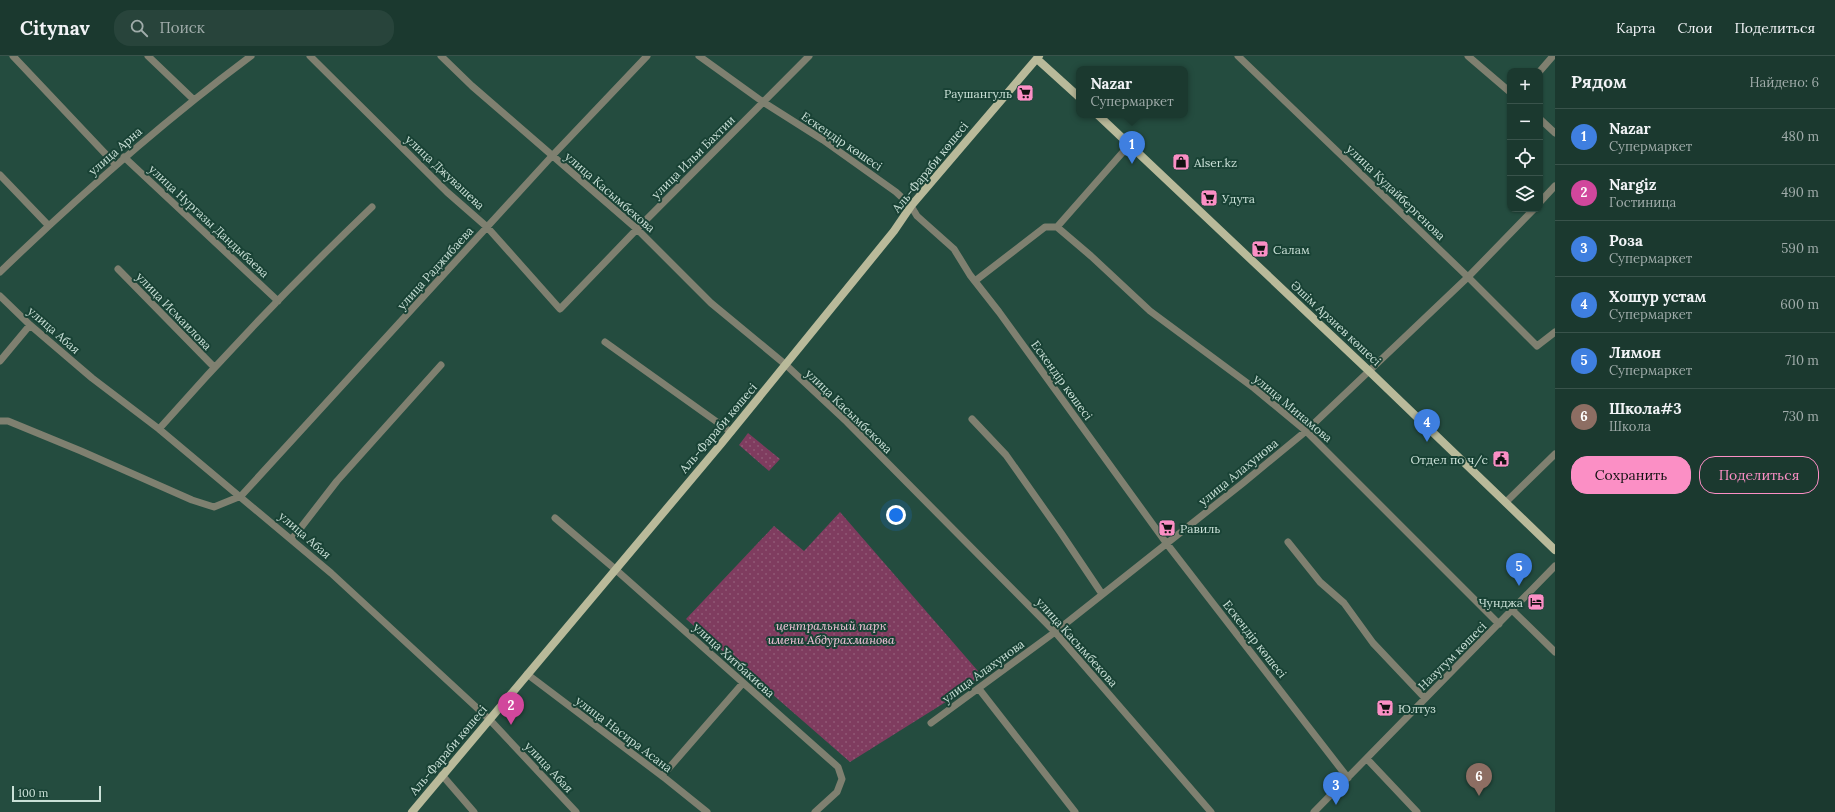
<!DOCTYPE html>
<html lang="ru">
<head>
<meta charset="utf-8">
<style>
	body { margin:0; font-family:Lora,serif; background:#28443b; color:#f1f3f6 }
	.controls { position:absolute; right:12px; top:12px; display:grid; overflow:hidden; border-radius:8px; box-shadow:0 1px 3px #0004 }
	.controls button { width:36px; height:36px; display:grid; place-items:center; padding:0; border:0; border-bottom:1px solid #39534b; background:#1b392f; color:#f1f3f6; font:20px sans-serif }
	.scale { position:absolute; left:12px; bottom:10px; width:89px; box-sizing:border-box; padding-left:4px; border:2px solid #cae0d7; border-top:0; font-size:11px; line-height:14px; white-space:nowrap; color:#cae0d7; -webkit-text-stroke:3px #194235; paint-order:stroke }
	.you { position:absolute; left:896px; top:459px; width:14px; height:14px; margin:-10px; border:3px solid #fff; border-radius:50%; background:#1a73e8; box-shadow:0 0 0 6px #1a73e833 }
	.badge { display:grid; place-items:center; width:26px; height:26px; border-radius:50%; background:#fb8fc5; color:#fff; font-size:13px; font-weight:700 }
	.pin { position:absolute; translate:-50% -33px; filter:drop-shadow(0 1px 2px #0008) }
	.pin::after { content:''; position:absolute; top:21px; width:14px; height:12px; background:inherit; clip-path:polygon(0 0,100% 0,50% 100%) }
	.popup { position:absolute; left:1076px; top:10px; width:112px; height:52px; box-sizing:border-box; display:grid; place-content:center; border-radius:8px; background:#1b392f; filter:drop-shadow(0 1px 3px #0005); font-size:13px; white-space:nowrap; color:#a0acaa }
	.popup b { font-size:15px; color:#f1f3f6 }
	.popup::after { content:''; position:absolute; left:50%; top:100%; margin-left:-8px; border:8px solid transparent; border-top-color:#1b392f }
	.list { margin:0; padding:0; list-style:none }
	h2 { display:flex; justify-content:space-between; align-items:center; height:52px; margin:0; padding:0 16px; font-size:17px }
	h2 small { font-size:13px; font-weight:400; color:#a0acaa }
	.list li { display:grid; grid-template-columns:26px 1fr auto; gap:12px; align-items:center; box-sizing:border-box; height:56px; padding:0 16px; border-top:1px solid #39534b }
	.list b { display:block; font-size:15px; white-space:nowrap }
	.list p { margin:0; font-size:13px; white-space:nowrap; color:#a0acaa }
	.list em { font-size:13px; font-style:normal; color:#a0acaa }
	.actions { display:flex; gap:8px; padding:12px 16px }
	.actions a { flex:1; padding:9px 0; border:1px solid #fb8fc5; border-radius:16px; text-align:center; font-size:14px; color:#fb8fc5 }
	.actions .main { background:#fb8fc5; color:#111 }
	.icon { flex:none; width:22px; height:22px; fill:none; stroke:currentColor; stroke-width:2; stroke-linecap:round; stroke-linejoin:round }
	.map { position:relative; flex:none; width:1555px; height:756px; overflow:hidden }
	header { display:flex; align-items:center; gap:24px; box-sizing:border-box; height:56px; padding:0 20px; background:#1b392f; border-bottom:1px solid #39534b }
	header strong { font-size:19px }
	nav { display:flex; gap:22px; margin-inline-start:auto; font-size:14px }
	.search { width:280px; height:36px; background:#28443b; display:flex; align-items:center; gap:10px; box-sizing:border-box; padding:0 14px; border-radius:16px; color:#a0acaa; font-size:15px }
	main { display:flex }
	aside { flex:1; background:#1b392f }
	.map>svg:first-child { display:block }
	.green { fill:url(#green-dots) }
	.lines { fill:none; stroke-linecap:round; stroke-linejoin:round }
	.minor { stroke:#7f8070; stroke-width:7 }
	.major { stroke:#b9ba9a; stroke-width:8 }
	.labels { text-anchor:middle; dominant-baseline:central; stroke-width:4; stroke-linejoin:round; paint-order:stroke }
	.poi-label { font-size:12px; fill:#cae0d7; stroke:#194235; text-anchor:start }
	.street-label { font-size:12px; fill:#cae0d7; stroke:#194235 }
	.park-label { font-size:12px; font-style:italic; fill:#f7c7dd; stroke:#194235 }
</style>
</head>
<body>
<header>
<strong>Citynav</strong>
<div class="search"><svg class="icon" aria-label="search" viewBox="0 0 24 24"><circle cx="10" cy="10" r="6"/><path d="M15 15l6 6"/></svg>Поиск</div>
<nav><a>Карта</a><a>Слои</a><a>Поделиться</a></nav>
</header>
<main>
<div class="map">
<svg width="1555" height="756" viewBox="0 0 1555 756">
	<defs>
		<pattern id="green-dots" width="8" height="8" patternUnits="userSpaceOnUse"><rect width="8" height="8" fill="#7f3c5f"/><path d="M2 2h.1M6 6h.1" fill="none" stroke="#905875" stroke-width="1.8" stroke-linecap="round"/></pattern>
	</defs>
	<rect width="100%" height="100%" fill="#244c3f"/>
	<path class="green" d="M748 377 780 403 769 415 739 389Z
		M840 456 984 622 850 706 686 563 774 470 804 495Z"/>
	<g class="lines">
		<path class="minor" d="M13 0 115 108
			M148 0 193 43
			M310 0 447 136 487 171 560 253 637 173 809 0
			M441 0 472 30 637 173 711 247 786 309 847 366 1055 576 1211 756
			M699 0 763 46 823 84 896 136 911 150 917 160 954 193 970 219 999 256 1167 488 1348 722
			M1238 0 1468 221 1537 290 1555 276
			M1468 0 1510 36
			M1540 15 1553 0
			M1540 63 1555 77
			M124 101 278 245
			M0 119 48 169
			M1540 146 1555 130
			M1057 171 1091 200 1150 255 1254 332 1306 375 1499 568
			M118 213 214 311
			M0 216C81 138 161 67 251 0
			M975 225 1045 171H1057L1130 88
			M0 240 30 269 92 322 159 373 331 517 489 663 576 756
			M605 286 731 376
			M0 305 30 269
			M972 363 1006 399 1061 477 1102 538
			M0 365H8L81 395 192 444 214 451 241 440 552 100 647 0
			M159 373C227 296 298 222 372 151
			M1506 446 1555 398
			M555 462 615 513 838 711 842 723 837 736 815 756
			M292 483 337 425 441 309
			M1288 486 1320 526 1344 547 1373 587 1425 642
			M1512 554 1555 596
			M527 618 666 723 707 756
			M979 633 1075 756
			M931 667 1055 576 1243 427 1306 375 1468 221 1534 153
			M1367 703 1417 756
			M442 719 474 756
			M662 720 743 627
			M1314 756 1555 510"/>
		<path class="major" d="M1037 3 1079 41
			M1098 59 1369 315 1555 494
			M412 756 721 388 894 175 911 150 1039 0"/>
	</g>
	<defs>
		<g id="supermarket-square" transform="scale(0.9)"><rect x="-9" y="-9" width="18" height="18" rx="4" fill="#fb8fc5" stroke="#194235"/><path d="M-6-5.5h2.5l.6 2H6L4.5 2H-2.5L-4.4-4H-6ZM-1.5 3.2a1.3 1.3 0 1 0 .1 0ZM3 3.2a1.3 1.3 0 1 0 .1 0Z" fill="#111"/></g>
		<g id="shop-square" transform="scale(0.9)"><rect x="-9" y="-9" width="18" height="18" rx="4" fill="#fb8fc5" stroke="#194235"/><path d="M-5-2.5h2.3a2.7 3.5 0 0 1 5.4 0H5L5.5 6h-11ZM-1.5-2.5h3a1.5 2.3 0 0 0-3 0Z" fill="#111"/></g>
		<g id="civic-square" transform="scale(0.9)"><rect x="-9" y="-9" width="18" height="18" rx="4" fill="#fb8fc5" stroke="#194235"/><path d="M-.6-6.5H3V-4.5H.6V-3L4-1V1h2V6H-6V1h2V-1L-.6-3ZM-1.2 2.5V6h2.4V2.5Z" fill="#111"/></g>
		<g id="hotel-square" transform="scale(0.9)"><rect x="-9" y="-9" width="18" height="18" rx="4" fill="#fb8fc5" stroke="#194235"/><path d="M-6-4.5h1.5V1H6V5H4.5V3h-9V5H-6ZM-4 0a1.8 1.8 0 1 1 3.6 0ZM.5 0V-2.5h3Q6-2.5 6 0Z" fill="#111"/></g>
	</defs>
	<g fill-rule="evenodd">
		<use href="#supermarket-square" x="1025" y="37"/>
		<use href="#shop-square" x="1181" y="106"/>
		<use href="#supermarket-square" x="1209" y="142"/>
		<use href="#supermarket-square" x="1260" y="193"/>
		<use href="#civic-square" x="1501" y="403"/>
		<use href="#supermarket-square" x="1167" y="472"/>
		<use href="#hotel-square" x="1536" y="546"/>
		<use href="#supermarket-square" x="1385" y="652"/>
	</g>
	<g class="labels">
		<g class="poi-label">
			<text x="1012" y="37" text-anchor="end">Раушангуль</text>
			<text x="1194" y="106">Alser.kz</text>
			<text x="1222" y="142">Удута</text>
			<text x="1273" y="193">Салам</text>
			<text x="1488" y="403" text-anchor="end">Отдел по ч/с</text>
			<text x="1180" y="472">Равиль</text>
			<text x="1523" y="546" text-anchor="end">Чунджа</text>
			<text x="1398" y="652">Юлтуз</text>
		</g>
		<g class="street-label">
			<text transform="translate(842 85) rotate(34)">Ескендір көшесі</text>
			<text transform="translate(115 95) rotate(-41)">улица Арна</text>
			<text transform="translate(693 101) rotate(-45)">улица Ильи Бахтии</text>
			<text transform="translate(930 111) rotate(-51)">Аль-Фараби көшесі</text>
			<text transform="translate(445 116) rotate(43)">улица Джувашева</text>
			<text transform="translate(610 136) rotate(41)">улица Касымбекова</text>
			<text transform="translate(1396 136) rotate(44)">улица Кудайбергенова</text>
			<text transform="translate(209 165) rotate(43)">улица Нургазы Дандыбаева</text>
			<text transform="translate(435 212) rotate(-48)">улица Раджибаева</text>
			<text transform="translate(174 255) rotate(46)">улица Исмаилова</text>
			<text transform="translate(1336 267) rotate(43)">Әшім Арзиев көшесі</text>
			<text transform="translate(54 274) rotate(41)">улица Абая</text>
			<text transform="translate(1062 324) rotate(54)">Ескендір көшесі</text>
			<text transform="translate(1293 352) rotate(40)">улица Минамова</text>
			<text transform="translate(849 355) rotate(44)">улица Касымбекова</text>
			<text transform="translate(718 372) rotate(-50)">Аль-Фараби көшесі</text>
			<text transform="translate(1238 416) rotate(-39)">улица Алахунова</text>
			<text transform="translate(305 479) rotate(41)">улица Абая</text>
			<text transform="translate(1255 583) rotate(52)">Ескендір көшесі</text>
			<text transform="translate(1077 586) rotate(48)">улица Касымбекова</text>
			<text transform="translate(1452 600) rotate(-45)">Назугум көшесі</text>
			<text transform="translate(734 604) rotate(42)">улица Хитбакиева</text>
			<text transform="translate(983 615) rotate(-36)">улица Алахунова</text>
			<text transform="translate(624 678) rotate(37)">улица Насира Асана</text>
			<text transform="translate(448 694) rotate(-50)">Аль-Фараби көшесі</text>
			<text transform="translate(549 711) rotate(47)">улица Абая</text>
		</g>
		<g class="park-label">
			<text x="831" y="569">центральный парк<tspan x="831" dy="14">имени Абдурахманова</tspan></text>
		</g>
	</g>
</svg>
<div class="controls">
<button>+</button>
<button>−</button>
<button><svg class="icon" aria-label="locate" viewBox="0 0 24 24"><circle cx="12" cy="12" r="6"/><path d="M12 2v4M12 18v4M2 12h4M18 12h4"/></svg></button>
<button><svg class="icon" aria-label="layers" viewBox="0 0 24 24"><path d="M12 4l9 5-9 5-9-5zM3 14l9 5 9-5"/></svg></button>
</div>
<div class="scale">100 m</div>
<div class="you"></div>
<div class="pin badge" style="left:1132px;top:108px;background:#3f7fe0">1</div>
<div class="popup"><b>Nazar</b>Супермаркет</div>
<div class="pin badge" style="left:511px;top:669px;background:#d1479c">2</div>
<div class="pin badge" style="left:1336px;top:749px;background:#3f7fe0">3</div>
<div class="pin badge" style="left:1427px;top:386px;background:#3f7fe0">4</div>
<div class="pin badge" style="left:1519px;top:530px;background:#3f7fe0">5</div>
<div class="pin badge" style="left:1479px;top:740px;background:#8d6e63">6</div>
</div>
<aside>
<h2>Рядом<small>Найдено: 6</small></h2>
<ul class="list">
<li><span class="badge" style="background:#3f7fe0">1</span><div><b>Nazar</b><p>Супермаркет</p></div><em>480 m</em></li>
<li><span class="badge" style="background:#d1479c">2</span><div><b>Nargiz</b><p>Гостиница</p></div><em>490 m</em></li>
<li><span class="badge" style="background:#3f7fe0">3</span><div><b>Роза</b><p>Супермаркет</p></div><em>590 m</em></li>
<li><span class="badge" style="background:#3f7fe0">4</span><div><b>Хошур устам</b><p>Супермаркет</p></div><em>600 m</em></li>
<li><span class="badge" style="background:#3f7fe0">5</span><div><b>Лимон</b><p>Супермаркет</p></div><em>710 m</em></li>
<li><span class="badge" style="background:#8d6e63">6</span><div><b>Школа#3</b><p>Школа</p></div><em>730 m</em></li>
</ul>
<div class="actions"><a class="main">Сохранить</a><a>Поделиться</a></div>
</aside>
</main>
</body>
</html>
